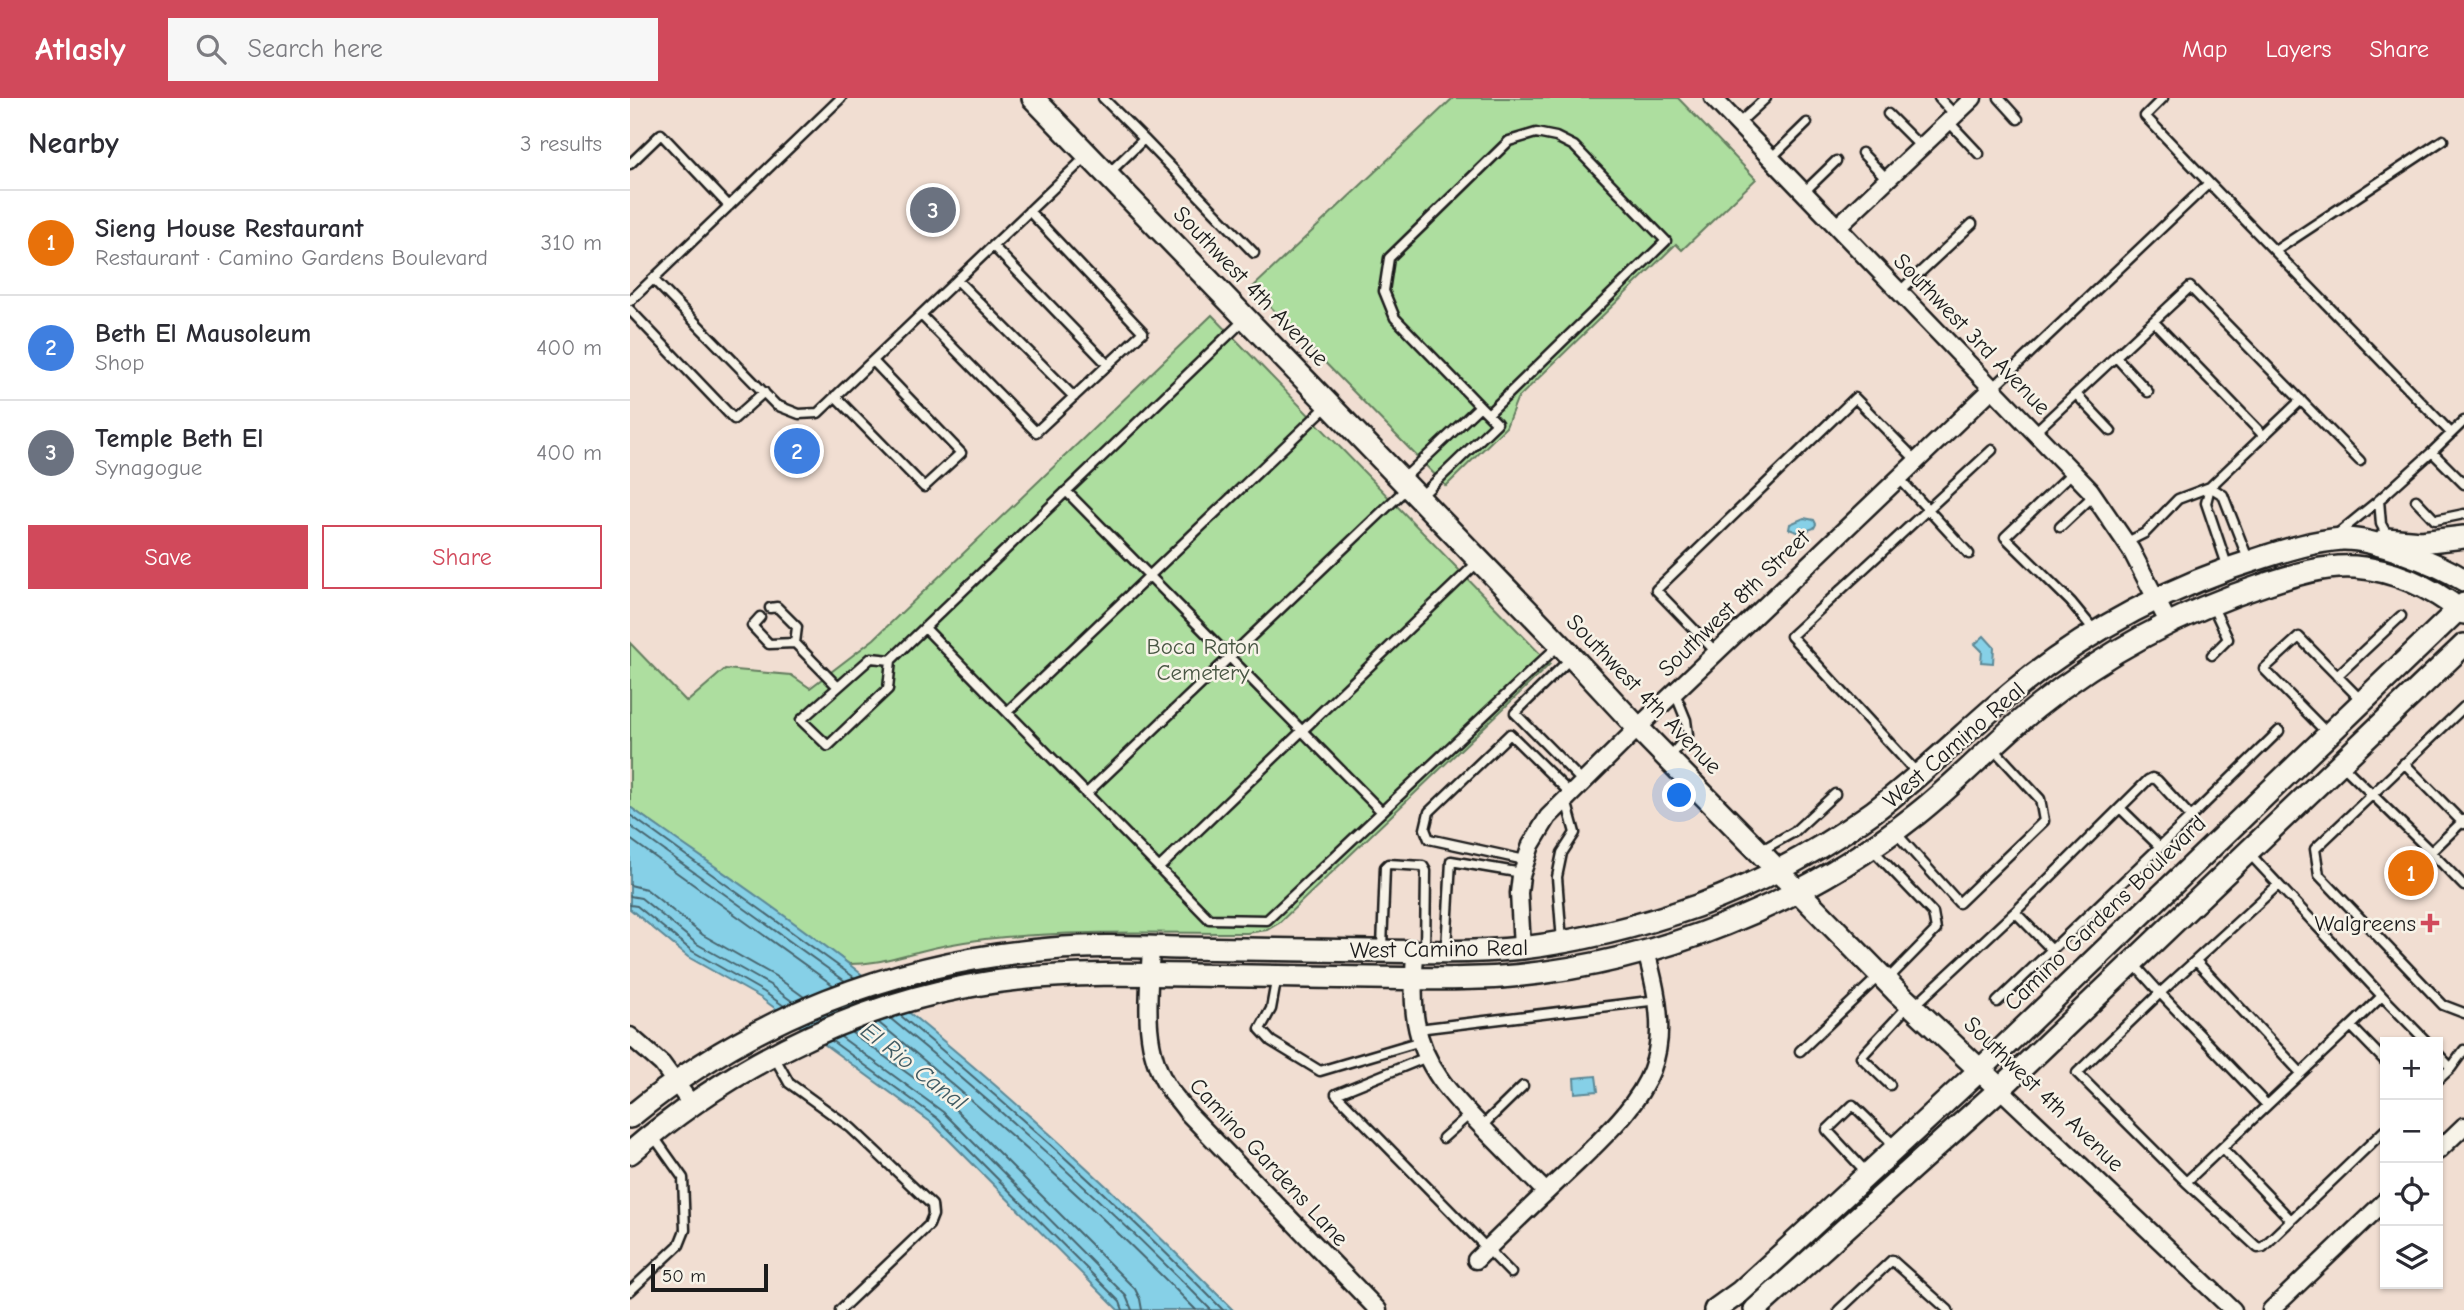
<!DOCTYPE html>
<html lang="en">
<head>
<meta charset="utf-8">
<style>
	body { margin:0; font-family:"Comic Neue",sans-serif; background:#f7f7f7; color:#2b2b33 }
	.controls { position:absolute; right:21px; bottom:21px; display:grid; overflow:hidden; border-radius:0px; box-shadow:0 2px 5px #0004 }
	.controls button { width:63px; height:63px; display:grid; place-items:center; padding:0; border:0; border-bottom:2px solid #e1e1e2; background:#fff; color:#2b2b33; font:35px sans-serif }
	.scale { position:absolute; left:21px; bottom:18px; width:117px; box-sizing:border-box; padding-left:7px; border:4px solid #1c1c1c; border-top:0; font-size:19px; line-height:24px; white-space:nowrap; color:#1c1c1c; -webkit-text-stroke:5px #f7f3e8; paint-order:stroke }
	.you { position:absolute; left:1050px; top:698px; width:24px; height:24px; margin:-18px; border:5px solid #fff; border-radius:50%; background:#1a73e8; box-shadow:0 0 0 10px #1a73e833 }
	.badge { display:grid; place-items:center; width:46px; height:46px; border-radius:50%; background:#d1495b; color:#fff; font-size:23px; font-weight:700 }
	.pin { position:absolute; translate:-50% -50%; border:4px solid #fff; box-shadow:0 2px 7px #0006 }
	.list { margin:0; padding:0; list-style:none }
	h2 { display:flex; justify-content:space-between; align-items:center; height:91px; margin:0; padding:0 28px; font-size:30px }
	h2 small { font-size:23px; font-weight:400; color:#7c7c81 }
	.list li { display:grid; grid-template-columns:46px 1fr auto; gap:21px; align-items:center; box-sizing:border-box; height:105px; padding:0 28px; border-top:2px solid #e1e1e2 }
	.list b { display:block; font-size:26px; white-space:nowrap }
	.list p { margin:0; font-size:23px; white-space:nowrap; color:#7c7c81 }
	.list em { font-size:23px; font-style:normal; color:#7c7c81 }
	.actions { display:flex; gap:14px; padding:21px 28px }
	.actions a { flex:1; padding:16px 0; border:2px solid #d1495b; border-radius:0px; text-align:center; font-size:24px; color:#d1495b }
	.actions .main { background:#d1495b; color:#fff }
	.icon { flex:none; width:38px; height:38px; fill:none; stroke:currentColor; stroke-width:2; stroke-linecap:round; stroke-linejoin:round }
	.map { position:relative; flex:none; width:1834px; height:1212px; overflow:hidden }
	header { display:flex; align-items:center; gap:42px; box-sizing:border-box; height:98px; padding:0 35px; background:#d1495b; color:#fff }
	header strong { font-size:33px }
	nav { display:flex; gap:38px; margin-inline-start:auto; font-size:24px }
	.search { width:490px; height:63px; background:#f7f7f7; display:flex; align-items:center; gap:18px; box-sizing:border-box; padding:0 24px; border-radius:0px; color:#7c7c81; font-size:26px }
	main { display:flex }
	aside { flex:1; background:#fff }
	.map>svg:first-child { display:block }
	.green { fill:#adde9f; stroke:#647d5e; stroke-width:2 }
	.water { fill:#86d0e7; stroke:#5c8896; stroke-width:2 }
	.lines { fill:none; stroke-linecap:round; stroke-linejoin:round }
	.shore { stroke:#46646d; stroke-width:2 }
	.lane-casing { stroke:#1c1c1c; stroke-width:13 }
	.street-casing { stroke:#1c1c1c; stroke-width:21 }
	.secondary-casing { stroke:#1c1c1c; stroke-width:26 }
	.lane { stroke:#f7f3e8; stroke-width:8 }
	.street { stroke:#f7f3e8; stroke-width:16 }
	.secondary { stroke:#f7f3e8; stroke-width:21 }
	.poi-dot { fill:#d1495b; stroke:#f7f3e8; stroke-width:2.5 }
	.labels { text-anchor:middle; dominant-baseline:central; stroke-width:5; stroke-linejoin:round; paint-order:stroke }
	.street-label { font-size:23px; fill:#1c1c1c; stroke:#f7f3e8 }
	.park-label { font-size:23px; fill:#485643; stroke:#f7f3e8 }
	.poi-label { font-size:23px; fill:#1c1c1c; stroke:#f7f3e8; text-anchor:end }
	.water-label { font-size:24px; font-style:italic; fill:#415b63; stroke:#f7f3e8 }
</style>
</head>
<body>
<header>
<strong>Atlasly</strong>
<div class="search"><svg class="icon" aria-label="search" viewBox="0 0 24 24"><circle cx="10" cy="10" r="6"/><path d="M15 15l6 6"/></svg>Search here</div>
<nav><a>Map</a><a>Layers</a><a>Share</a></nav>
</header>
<main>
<aside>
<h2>Nearby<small>3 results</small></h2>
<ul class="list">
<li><span class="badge" style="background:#e8710a">1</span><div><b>Sieng House Restaurant</b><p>Restaurant · Camino Gardens Boulevard</p></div><em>310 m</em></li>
<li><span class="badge" style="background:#3f7fe0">2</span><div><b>Beth El Mausoleum</b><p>Shop</p></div><em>400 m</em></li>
<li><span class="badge" style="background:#6b7280">3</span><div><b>Temple Beth El</b><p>Synagogue</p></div><em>400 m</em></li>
</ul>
<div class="actions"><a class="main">Save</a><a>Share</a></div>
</aside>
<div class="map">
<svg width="1834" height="1212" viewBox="0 0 1834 1212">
	<rect width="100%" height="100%" fill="#f1ded2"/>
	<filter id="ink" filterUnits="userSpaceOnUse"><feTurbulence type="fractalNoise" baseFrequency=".0143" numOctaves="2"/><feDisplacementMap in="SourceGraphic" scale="14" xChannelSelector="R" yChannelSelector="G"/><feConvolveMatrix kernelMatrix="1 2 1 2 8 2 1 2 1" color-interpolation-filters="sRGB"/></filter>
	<g filter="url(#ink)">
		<path class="green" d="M823 0H1048L1126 81 1052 152 1046 146 887 301 876 329 816 388 622 190Z
			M582 217 920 566 649 825 637 832 617 835C529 835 442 832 355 841 332 844 309 848 287 854 261 860 246 866 219 866L0 709V545L57 604 95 571 161 577 180 590 244 541Z"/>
		<path class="water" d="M1174 420 1184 422 1186 426 1184 430 1170 435 1159 431 1160 426Z
			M1354 538 1364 549 1363 565 1351 564 1352 553 1345 546Z
			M0 709C73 761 149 811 220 867 355 973 483 1090 603 1212H488L302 1025 131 900 58 859 0 811Z
			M966 978 968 993 945 995 944 980Z"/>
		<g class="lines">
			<path class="shore" d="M0 717 225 880
				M0 728 215 883
				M0 741 203 887
				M0 787 16 791 73 837 145 878 174 899
				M0 798 11 800 67 846 140 887 163 904
				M0 807 7 808 62 853 134 894 154 908
				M271 918C383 1010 491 1108 593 1212
				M261 921C372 1012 480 1109 581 1212
				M249 925C359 1015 466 1110 566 1212
				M222 935 320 1006 505 1191 510 1201 512 1212
				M211 939 313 1014 496 1198 502 1212
				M202 943 307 1020 490 1204 493 1212"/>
			<g class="lane-casing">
				<path id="lane" d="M473 0 514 41
					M1309 0 1325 17
					M1369 0 1388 21
					M1258 16 1291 49
					M1318 23 1349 56
					M1108 26 1136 0
					M1232 55 1257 81
					M1141 60 1177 25
					M0 66 31 36 99 108
					M479 75 514 41 624 155
					M1579 85 1821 335
					M1174 94 1206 63
					M363 148 478 267
					M1645 153 1813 42
					M23 181 211 0
					M327 182 444 299
					M1270 193 1342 126
					M0 203 23 181 146 307 169 316 188 315 458 57
					M0 212 104 321 134 294
					M291 217 406 334 513 234 399 113
					M1524 224 1634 338
					M1486 259 1518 294
					M1363 290 1579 85 1515 18 1533 0
					M1446 296 1481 333
					M205 298 294 389 331 355 243 263
					M850 308 765 220 754 193 759 160 879 43 906 35 926 39 944 48 1036 143 858 316
					M1834 323 1802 354 1834 386
					M1405 334 1560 189 1730 363
					M1443 374 1375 439 1441 504 1464 532
					M1268 379 1339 456
					M773 381 850 308 867 325 789 400
					M1580 389 1593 397 1618 461
					M1580 389 1576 405 1598 470
					M436 393 752 714
					M1749 402 1751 426 1758 439
					M1786 402 1805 422 1834 416
					M1430 429 1463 398
					M1706 437 1749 402 1802 354
					M1497 444 1515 435 1548 401 1580 389 1671 302
					M140 510 147 509 167 529 165 545 208 589
					M130 519 122 528 139 546 165 545
					M295 530 579 821 637 822 928 548
					M1086 554 1026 492 1225 300 1286 362
					M1582 557 1598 541 1583 509
					M241 560 261 562 258 591 198 648 171 622Z
					M940 561 885 615 953 684
					M261 562 614 222
					M1707 578 1771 518
					M1834 609 1685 751 1689 777 1813 907 1834 915
					M377 614 698 307
					M1697 635 1634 571 1669 539 1733 604
					M1039 660 1058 637 1056 622 1045 595
					M1774 665 1834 726
					M1711 666 1801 754 1834 722
					M1289 677 1161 538 1362 352
					M456 696 778 389
					M1490 710 1530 749
					M1561 719 1649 633
					M1266 735 1329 805 1414 723 1410 701 1362 649
					M1241 750 1303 815 1306 832 1258 881
					M1130 753 1164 734 1205 696
					M1618 754 1752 898
					M1801 754 1834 788
					M895 762 799 741 795 731 799 714 880 636 941 696
					M529 770 848 464
					M1385 814 1422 852
					M932 844 927 779 932 755 945 735 936 702
					M752 850 755 769 758 766 793 768 796 773 795 854
					M816 851 821 763 892 775
					M1566 863 1671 975
					M1503 865 1530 895 1648 787
					M647 878 641 911 630 931 641 943 690 973 791 943
					M1283 909 1385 814 1518 682 1522 680 1527 682 1561 719 1367 904
					M788 931 1028 902
					M1170 953 1249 878
					M1808 956 1821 970
					M797 959 706 996 881 1175
					M145 960 159 985 221 1030 302 1107 303 1117 299 1127 210 1212
					M1755 963 1721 928 1752 898 1797 944
					M1808 982 1821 970 1834 952
					M1260 987 1231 959 1280 906
					M1637 1007 1530 895 1447 975 1556 1084 1628 1150 1633 1149 1755 1032
					M852 1028 893 988
					M813 1040 840 1016
					M1592 1050 1660 1121
					M1236 1074 1197 1032 1223 1007 1265 1048
					M1556 1084 1721 928
					M0 1193 49 1147 55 1132 53 1080 24 1039
					M1209 1212 1262 1162 1318 1212"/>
			</g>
			<g class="street-casing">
				<path id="street" d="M1083 0 1460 392 1501 452 1539 526
					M1207 129 1343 0
					M521 850C519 895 511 947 537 988 543 997 551 1005 557 1014L748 1212
					M892 850 889 795 891 778 901 747 918 719 1026 612 1363 290
					M785 854C784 877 782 901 786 924 794 972 827 1003 859 1036 878 1055 897 1075 916 1094
					M0 938 32 966 62 1007
					M1370 991 1603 1212
					M1808 1053 1834 1028
					M846 1162C879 1129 913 1097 947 1065 1023 992 1047 961 1016 854
					M1641 1212 1755 1103"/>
			</g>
			<g class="secondary-casing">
				<path id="secondary" d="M403 0 930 546 1008 630 1266 893 1370 991
					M1756 441 1791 444 1834 439
					M0 1019C120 920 266 863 421 851 464 847 508 849 551 850 615 851 678 852 742 853 791 854 842 855 892 850 952 843 1010 828 1067 808 1129 785 1189 753 1243 714 1294 676 1338 630 1387 590 1459 531 1545 486 1634 459 1659 451 1685 443 1712 441 1743 440 1807 465 1834 482
					M0 1055C109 961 244 896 388 881 445 875 502 876 559 877 620 878 680 879 740 880 784 881 828 882 871 879 948 873 1024 855 1096 826 1164 799 1229 762 1287 716 1329 683 1365 643 1407 609 1474 555 1554 513 1636 486 1664 477 1694 467 1725 469 1766 472 1802 490 1834 515
					M1085 1212 1110 1194 1154 1154 1351 971 1834 506
					M1125 1212 1370 991 1834 547"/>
			</g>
			<use href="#lane" class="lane"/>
			<use href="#street" class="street"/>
			<use href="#secondary" class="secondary"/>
		</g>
	</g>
	<path class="poi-dot" d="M1796.5 814.5h7v7h7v7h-7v7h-7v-7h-7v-7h7z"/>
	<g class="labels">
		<g class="street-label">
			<text transform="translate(621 188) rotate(46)">Southwest 4th Avenue</text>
			<text transform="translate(1342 236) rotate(46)">Southwest 3rd Avenue</text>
			<text transform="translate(1104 505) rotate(-44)">Southwest 8th Street</text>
			<text transform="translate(1014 596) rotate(46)">Southwest 4th Avenue</text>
			<text transform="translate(1324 647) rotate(-41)">West Camino Real</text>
			<text transform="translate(1475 815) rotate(-44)">Camino Gardens Boulevard</text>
			<text transform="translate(809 851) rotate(-1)">West Camino Real</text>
			<text transform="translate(1414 996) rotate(44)">Southwest 4th Avenue</text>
			<text transform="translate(639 1064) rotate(47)">Camino Gardens Lane</text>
		</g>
		<g class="park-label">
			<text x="573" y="548">Boca Raton<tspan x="573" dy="26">Cemetery</tspan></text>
		</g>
		<g class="poi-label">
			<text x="1786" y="825">Walgreens</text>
		</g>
		<g class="water-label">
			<text transform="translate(284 968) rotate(38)">El Rio Canal</text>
		</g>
	</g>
</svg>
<div class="controls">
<button>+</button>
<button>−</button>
<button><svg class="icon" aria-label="locate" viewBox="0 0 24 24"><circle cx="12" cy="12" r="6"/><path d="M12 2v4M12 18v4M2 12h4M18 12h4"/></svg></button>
<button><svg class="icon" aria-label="layers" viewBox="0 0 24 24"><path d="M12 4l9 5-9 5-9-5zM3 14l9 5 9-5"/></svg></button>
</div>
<div class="scale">50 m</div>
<div class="you"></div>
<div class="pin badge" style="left:1781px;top:775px;background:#e8710a">1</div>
<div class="pin badge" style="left:167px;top:353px;background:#3f7fe0">2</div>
<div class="pin badge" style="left:303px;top:112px;background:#6b7280">3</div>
</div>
</main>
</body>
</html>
